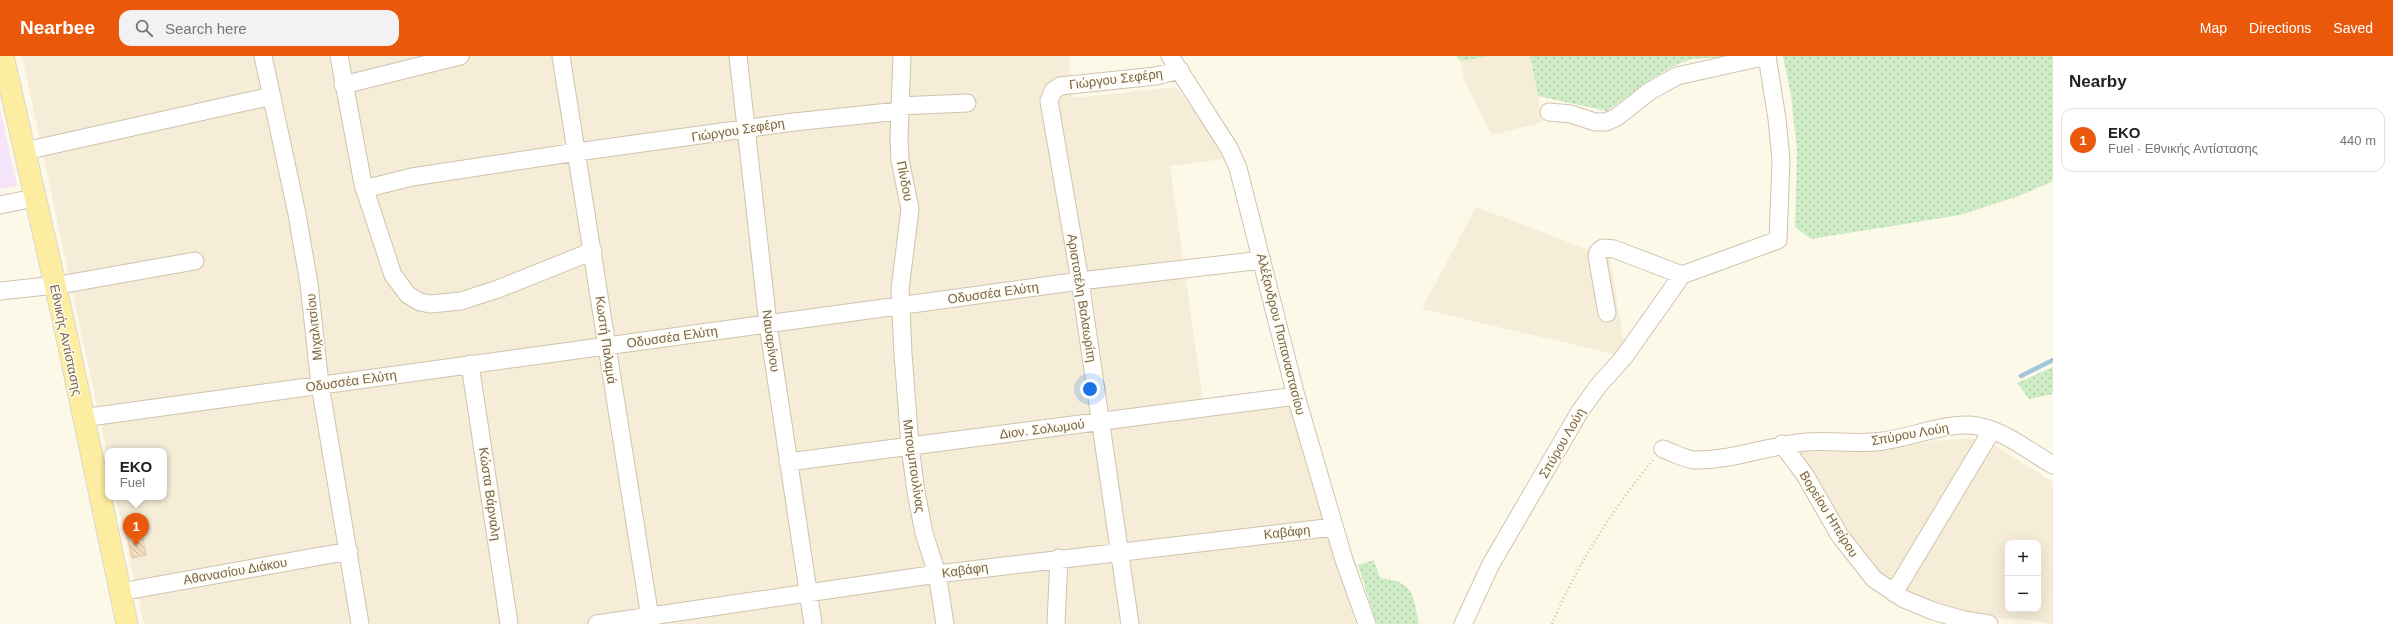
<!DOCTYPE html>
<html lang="en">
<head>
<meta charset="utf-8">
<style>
	body { margin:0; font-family:Arial,sans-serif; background:#f2f2f2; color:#222 }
	.controls { position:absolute; right:12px; bottom:12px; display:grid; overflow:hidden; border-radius:8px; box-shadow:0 4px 16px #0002 }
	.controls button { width:36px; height:36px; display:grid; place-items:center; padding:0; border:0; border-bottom:1px solid #e0e0e0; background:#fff; color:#222; font:20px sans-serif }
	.you { position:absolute; left:1090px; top:333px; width:14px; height:14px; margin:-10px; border:3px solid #fff; border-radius:50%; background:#1a73e8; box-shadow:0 0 0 6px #1a73e833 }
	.badge { display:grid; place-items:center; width:26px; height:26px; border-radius:50%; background:#ea580c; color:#fff; font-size:13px; font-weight:700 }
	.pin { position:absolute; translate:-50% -33px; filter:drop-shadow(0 1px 2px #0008) }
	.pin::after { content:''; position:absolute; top:21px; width:14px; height:12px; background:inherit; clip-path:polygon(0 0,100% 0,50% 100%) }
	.popup { position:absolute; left:105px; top:392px; width:62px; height:52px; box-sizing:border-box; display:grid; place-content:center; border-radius:8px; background:#fff; filter:drop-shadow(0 1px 3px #0005); font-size:13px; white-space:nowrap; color:#767676 }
	.popup b { font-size:15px; color:#222 }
	.popup::after { content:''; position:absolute; left:50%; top:100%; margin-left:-8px; border:8px solid transparent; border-top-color:#fff }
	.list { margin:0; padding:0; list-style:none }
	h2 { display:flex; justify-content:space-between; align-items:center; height:52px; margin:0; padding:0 16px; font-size:17px }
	h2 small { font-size:13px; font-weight:400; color:#767676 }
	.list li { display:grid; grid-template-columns:26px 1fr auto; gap:12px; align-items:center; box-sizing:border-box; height:64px; margin:0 8px 8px; padding:0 8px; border:1px solid #e0e0e0; border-radius:12px }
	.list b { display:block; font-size:15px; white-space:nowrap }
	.list p { margin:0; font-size:13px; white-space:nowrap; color:#767676 }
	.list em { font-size:13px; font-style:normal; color:#767676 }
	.icon { flex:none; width:22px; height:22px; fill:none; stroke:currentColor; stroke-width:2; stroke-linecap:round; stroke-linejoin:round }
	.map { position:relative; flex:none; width:2053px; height:568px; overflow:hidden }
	header { display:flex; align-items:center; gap:24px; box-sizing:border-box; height:56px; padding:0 20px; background:#ea580c; color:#fff }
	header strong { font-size:19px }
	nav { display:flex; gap:22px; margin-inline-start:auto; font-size:14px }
	.search { width:280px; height:36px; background:#f2f2f2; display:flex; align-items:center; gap:10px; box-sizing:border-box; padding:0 14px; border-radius:12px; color:#767676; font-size:15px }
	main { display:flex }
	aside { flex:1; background:#fff }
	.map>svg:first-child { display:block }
	.residential { fill:#f5edd7; fill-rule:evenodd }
	.education { fill:#f6e5fa }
	.grass { fill:url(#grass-dots) }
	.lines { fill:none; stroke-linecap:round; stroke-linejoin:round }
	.stream { stroke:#a1c6da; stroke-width:4.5 }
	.building { fill:url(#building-back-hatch); stroke:#e7c99f }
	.minor-casing { stroke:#d0c3ad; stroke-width:19 }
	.major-casing { stroke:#dcd7d0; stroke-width:23 }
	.path { stroke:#d9c2a1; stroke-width:2.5; stroke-dasharray:1 3; stroke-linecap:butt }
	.minor { stroke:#fff; stroke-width:17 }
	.major { stroke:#fdeda0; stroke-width:21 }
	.labels { text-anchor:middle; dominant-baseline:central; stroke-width:3; stroke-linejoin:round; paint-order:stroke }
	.street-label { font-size:13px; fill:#79644b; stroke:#fffcf0 }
</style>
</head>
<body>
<header>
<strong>Nearbee</strong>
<div class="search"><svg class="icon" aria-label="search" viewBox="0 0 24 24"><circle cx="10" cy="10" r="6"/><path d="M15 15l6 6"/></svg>Search here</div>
<nav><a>Map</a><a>Directions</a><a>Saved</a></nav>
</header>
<main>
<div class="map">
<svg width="2053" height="568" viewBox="0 0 2053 568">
	<defs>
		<pattern id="grass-dots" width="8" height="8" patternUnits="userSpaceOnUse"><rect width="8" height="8" fill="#ceecc6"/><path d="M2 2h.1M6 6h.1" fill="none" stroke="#acc3a3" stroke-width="1.8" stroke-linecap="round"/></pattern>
		<pattern id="building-back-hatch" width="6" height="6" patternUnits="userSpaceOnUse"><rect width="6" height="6" fill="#f4debf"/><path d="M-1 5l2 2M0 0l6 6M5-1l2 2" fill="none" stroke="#cab89d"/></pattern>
	</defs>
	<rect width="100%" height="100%" fill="#fdf9e9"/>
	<path class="residential" d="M22 0H1069L1073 42 1176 31 1203 68 1224 103 1170 110 1205 359 1290 347 1356 568H144L116 441H164V395H108V402Z
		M1489 0H1530L1543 66 1492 79 1464 24 1461 5Z
		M1476 151 1610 202 1626 301 1422 253Z
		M1973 382 1996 390 2053 426V568L2030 564 1973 560 1937 550 1912 538 1887 522 1856 491 1797 396 1882 395 1933 385ZM2008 487H2038V553H2008Z"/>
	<path class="education" d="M0 52 17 130 0 133Z"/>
	<path class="grass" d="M1456 0H1489L1461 5Z
		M1530 0H1729C1716 3 1699 1 1689 4 1658 14 1634 37 1607 55L1538 40Z
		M1783 0H2053V125L2019 140 1960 159 1811 183 1795 171 1797 93 1791 39Z
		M2053 311V338L2029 343 2017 327Z
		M1374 504 1380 522C1414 525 1413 539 1419 568H1377L1358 509Z"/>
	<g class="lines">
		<path class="stream" d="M2021 320 2053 304"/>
	</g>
	<path class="building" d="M142 477 146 499 132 502 127 480Z"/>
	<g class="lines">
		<g class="minor-casing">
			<path id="minor" d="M263 0 297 158 309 228 320 329 360 568
				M339 0 363 128 393 219 408 239 420 246 430 248 461 245 498 233 593 195
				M561 0 651 568
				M738 0 768 268 813 568
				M902 0 899 83 900 104 910 153 900 233 903 298 910 390 916 436 924 477 937 518 945 568
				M1170 0 1229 92 1238 112 1296 340 1344 504 1367 568
				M343 29 460 0
				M899 50 967 47
				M1549 56 1571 58 1595 66H1606L1617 61 1650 35 1677 20 1767 0
				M25 95 272 40
				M364 133 412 121 577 96 794 66 899 55
				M0 149 34 142
				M0 235 65 228 195 205
				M1607 257 1597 200 1598 196 1603 192 1614 193 1682 219 1778 184 1781 104 1777 63 1767 0
				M470 308 509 568
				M82 362 1080 225 1262 204
				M1782 388 1805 419 1840 480 1874 523 1904 543 1933 555 1964 564 1989 568
				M1663 393C1672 396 1684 403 1694 404 1732 405 1769 389 1807 386 1832 384 1858 389 1883 385 1914 381 1947 365 1978 370 2005 375 2030 396 2053 409
				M788 406 1296 340
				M120 536 349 495
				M1894 537 1992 374
				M597 568 937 518 1334 471
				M1056 568 1059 502
				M1130 568 1080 225 1049 45 1053 35 1060 30 1156 20 1180 14
				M1463 568 1491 508 1580 355 1599 329 1624 301 1682 219"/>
		</g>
		<g class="major-casing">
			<path id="major" d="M3 0 65 272 127 568"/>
		</g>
		<path class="path" d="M1552 568C1576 510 1613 453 1653 404"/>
		<use href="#minor" class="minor"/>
		<use href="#major" class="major"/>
	</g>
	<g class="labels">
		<g class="street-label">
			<text transform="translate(1116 23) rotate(-7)">Γιώργου Σεφέρη</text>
			<text transform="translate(738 74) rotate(-9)">Γιώργου Σεφέρη</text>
			<text transform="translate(905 125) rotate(79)">Πίνδου</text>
			<text transform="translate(993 237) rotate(-8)">Οδυσσέα Ελύτη</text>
			<text transform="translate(1082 242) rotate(81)">Αριστοτέλη Βαλαωρίτη</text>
			<text transform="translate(314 271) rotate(-96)">Μιχαλιτσίου</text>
			<text transform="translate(1281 278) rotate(76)">Αλέξανδρου Παπαναστασίου</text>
			<text transform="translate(672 281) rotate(-8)">Οδυσσέα Ελύτη</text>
			<text transform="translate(66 284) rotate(78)">Εθνικής Αντίστασης</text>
			<text transform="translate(606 284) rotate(82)">Κωστή Παλαμά</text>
			<text transform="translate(771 285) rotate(82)">Ναυαρίνου</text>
			<text transform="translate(351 325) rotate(-8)">Οδυσσέα Ελύτη</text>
			<text transform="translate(1042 373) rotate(-7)">Διον. Σολωμού</text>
			<text transform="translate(1910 378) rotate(-10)">Σπύρου Λούη</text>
			<text transform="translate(1562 387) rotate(-60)">Σπύρου Λούη</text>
			<text transform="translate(914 410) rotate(82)">Μπουμπουλίνας</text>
			<text transform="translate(490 438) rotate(82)">Κώστα Βάρναλη</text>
			<text transform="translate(1829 458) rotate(58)">Βορείου Ηπείρου</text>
			<text transform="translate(1287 476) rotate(-6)">Καβάφη</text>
			<text transform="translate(965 514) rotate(-8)">Καβάφη</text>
			<text transform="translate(235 515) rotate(-10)">Αθανασίου Διάκου</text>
		</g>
	</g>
</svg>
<div class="controls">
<button>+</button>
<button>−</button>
</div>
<div class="you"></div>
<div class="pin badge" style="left:136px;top:490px">1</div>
<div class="popup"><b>EKO</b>Fuel</div>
</div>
<aside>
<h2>Nearby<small></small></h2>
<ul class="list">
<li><span class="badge">1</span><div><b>EKO</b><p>Fuel · Εθνικής Αντίστασης</p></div><em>440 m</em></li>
</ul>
</aside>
</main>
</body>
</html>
